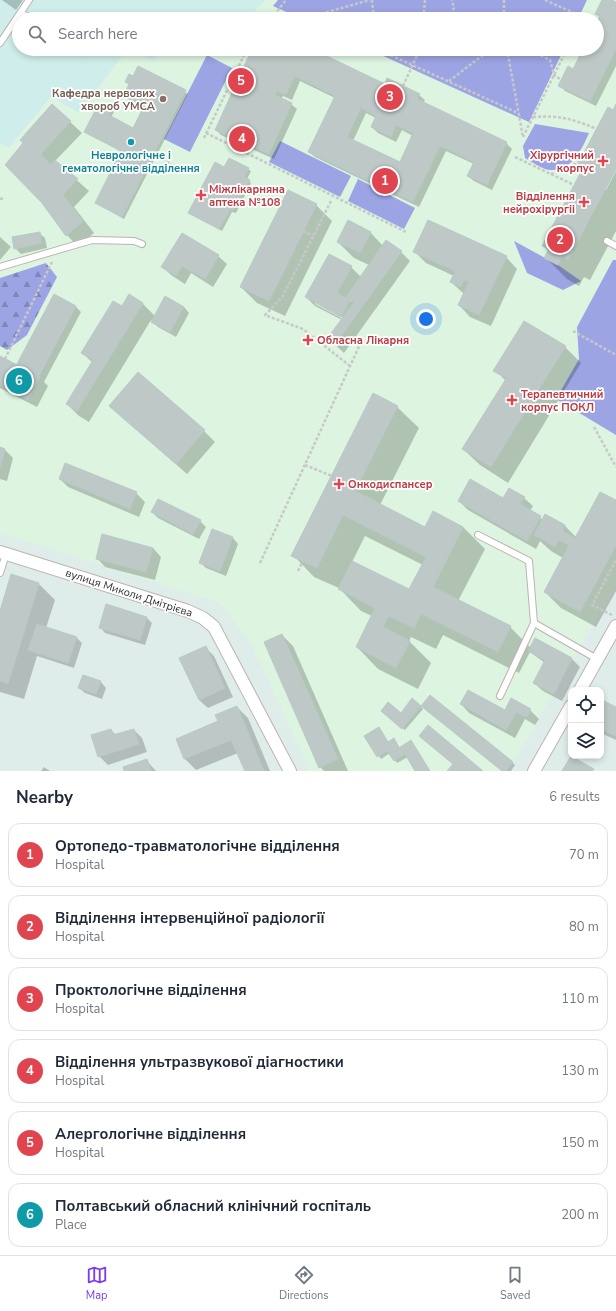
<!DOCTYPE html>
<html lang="en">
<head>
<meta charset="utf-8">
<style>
	body { margin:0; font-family:"Nunito Sans",sans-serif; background:#f6f6f7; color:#1f2937 }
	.controls { position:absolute; right:12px; bottom:12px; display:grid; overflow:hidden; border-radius:8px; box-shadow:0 2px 6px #0003 }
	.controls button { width:36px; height:36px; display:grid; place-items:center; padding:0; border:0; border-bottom:1px solid #e0e1e3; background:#fff; color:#1f2937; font:20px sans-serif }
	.you { position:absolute; left:426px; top:319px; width:14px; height:14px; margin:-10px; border:3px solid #fff; border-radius:50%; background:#1a73e8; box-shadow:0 0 0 6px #1a73e833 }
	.badge { display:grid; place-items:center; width:26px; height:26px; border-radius:50%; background:#7c3aed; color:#fff; font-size:13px; font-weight:700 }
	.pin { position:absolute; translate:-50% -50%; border:2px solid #fff; box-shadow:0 1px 4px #0006 }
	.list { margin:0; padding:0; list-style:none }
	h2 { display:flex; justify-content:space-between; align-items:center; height:52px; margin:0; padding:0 16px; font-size:17px }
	h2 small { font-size:13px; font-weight:400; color:#747a83 }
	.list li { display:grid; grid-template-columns:26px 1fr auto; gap:12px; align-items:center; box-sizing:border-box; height:64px; margin:0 8px 8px; padding:0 8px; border:1px solid #e0e1e3; border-radius:12px }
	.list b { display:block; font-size:15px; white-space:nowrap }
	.list p { margin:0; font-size:13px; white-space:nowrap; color:#747a83 }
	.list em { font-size:13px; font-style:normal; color:#747a83 }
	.icon { flex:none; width:22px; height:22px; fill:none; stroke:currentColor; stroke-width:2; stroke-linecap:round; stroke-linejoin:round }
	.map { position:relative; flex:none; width:616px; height:771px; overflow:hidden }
	.search { position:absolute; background:#fff; box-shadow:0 2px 6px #0003; left:12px; right:12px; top:12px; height:44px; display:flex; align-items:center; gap:10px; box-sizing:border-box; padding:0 14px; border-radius:22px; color:#747a83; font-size:15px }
	.sheet { height:484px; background:#fff }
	nav { display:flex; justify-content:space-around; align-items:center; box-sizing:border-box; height:56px; border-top:1px solid #e0e1e3; background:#fff; font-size:11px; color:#747a83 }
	nav a { display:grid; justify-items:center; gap:2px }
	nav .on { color:#7c3aed }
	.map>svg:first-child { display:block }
	.education { fill:#cfeeeb }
	.medical { fill:#dcf4e0 }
	.grass { fill:#9ca4e3 }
	.forest { fill:url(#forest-firs) }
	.shadow { fill:#0003; fill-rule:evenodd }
	.building { fill:#bec9c7; stroke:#b8c9c7; fill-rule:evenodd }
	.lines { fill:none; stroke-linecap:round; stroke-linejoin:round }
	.service-casing { stroke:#bfb2b2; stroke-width:8 }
	.minor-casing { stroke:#bfb2b2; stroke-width:14 }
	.path { stroke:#c8c8c8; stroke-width:2.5; stroke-dasharray:3 2; stroke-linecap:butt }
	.service { stroke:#fff; stroke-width:6 }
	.minor { stroke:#fff; stroke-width:12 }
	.education-dot { fill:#8d6e63; stroke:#fff; stroke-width:1.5 }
	.culture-dot { fill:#0f9aa8; stroke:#fff; stroke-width:1.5 }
	.health-dot { fill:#e0444e; stroke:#fff; stroke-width:1.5 }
	.labels { text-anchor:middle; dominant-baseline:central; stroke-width:3.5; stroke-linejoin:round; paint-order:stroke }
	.education-label { font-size:11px; font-weight:bold; fill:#785e54; stroke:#fff; text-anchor:end }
	.culture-label { font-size:11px; font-weight:bold; fill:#0d838f; stroke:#fff }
	.health-label { font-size:11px; font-weight:bold; fill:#be3a42; stroke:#fff; text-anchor:start }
	.street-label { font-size:11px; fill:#2c2c2c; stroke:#fff }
</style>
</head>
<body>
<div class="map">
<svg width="616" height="771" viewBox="0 0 616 771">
	<defs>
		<pattern id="forest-firs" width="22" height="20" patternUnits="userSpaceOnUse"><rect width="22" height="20" fill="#9ca4e3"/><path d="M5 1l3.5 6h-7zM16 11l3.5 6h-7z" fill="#7f86b8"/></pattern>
	</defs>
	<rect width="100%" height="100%" fill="#dfedea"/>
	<path class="education" d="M0 0H266L246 19H19V49H160L154 61 127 50 79 113 51 97 8 148 0 143Z"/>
	<path class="medical" d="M266 0H616V585L509 771H310L250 642 220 603 0 533V143L9 148 51 97 79 113 127 50 154 61 160 49H211L220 53 223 49H597V19H246Z"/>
	<path class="grass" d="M278 0H587L578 19H302L273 6Z
		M368 49H564L529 122Z
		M207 55 232 68 190 152 164 139Z
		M535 124 589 133C582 149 572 171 551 170 543 170 532 162 525 158L523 146Z
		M280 141 351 176 340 197 269 162Z
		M358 179 415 208 404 229 348 201Z
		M514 241 558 265 581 281 563 290 527 273Z
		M613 260H616V435L556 399 579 359 577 327Z"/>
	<path class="forest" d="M46 263 57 277 27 335 7 350 0 346V278Z"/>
	<path class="shadow" d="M2 0H23L16 10Z
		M603 0H610L616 3V66L596 106 565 91 560 85 574 70 584 49H597V24L600 18 596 13Z
		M253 49H310L385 85 419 95 425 100 423 103 506 143 512 149 492 190 474 181 468 176 474 164 446 151 419 207 315 157 309 152 335 98 300 81 292 100 283 96 281 99 291 104 297 109 274 159 221 135 216 130ZM366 113 376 118 372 127 378 133 396 142 402 130 413 136 400 163 353 141Z
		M139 67 188 94 124 219 96 203 122 152 86 132 102 113 111 110 114 112 111 117 134 129 145 107 127 98 129 84 126 82 133 78Z
		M52 105 82 133 55 161 89 191 74 207 94 233 78 247 67 235 43 202 7 165Z
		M616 106V166L604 188 606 190 616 171V231L590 280 584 277 579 286 567 279 546 258 549 251 543 246 584 168 580 163Z
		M229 159 251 171 247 179 251 183 236 213 232 212 222 231 189 213 225 168Z
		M316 205 332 221 285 316 257 303 241 287Z
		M370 232 383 246 401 252 410 261 344 353 329 339 342 320 315 306 306 297 351 267 361 277 369 265 354 258 338 242ZM348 297 352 302 347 299ZM315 301 346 319 345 320 315 304Z
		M39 233 45 238 47 248 21 254 15 248Z
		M0 237 11 247 0 260Z
		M415 252 506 257 517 269 491 326 470 317 459 305 464 294 451 282 454 276 426 263Z
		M218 256 227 264 213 287 191 273 185 284 171 275 163 267Z
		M129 296 143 304 155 316 184 307 189 313 176 337 158 327 151 320 89 422 79 416 67 404 93 363 82 353 122 308Z
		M75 306 81 312 44 382 48 386 37 407 0 388V357L21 367 18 364Z
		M525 322 565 347 581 363 508 483 480 465 463 449 506 381 495 370Z
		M110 406 204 431 215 442 187 474Z
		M397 407 419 428 380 505 426 528 434 513 463 527 485 549 458 601 510 627 531 648 572 659 580 667 562 701 543 691 534 683 545 663 530 652 519 673 443 635 436 649 411 637 409 641 431 663 418 689 378 669 357 647 372 616 361 611 339 588 314 577 293 555ZM365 536 423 565 410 591 352 562Z
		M0 448 5 450 13 458 7 481 0 479Z
		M60 479 136 493 145 502 139 517 68 487Z
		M524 498 533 506 530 511 543 520 565 526 576 537 616 501V591L596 627 561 608 545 592 563 558 551 551 540 541 536 549 468 510 459 501Z
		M152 512 200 521 206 527 199 539 158 518Z
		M213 530 233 538 238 544 226 576 206 568 201 563Z
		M153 548 161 557 155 580 105 567 97 558Z
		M38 583 55 600 46 628 77 638 82 643 74 668 37 656 24 699 0 692V614Z
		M146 617 152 623 145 645 105 633 100 627Z
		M282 635 293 646 348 771H324L320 767Z
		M205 647 214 656 233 697 208 708 199 700Z
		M101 682 106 688 102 699 85 693 79 688Z
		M430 696 513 763 515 765 511 771H503Z
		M512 700 530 710 539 719 535 725 525 719 515 738 469 713 461 704 505 712Z
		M602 701 616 708V740L601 733Z
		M420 706 423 709 405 730 385 714H401Z
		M237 707 248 718 270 771H246L238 753 196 770 185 759 177 739 219 722Z
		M379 728 389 743 396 742 400 748 411 741 430 771H416L408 757 397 763 390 753 381 759 366 736Z
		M111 730 116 735 134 730 142 738 147 752 108 765 99 756Z
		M146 760 156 771H125Z
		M44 767 50 771H41Z"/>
	<path class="building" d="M602 0H612L616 2V49L590 101 558 86 568 66 573 69 583 49H597V22L600 16 595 14Z
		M252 49H312L385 84 387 78 420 94 417 99 507 142 487 185 467 176 474 162 440 146 413 202 308 152 335 96 295 76 286 95 277 91 275 95 292 103 269 154 215 130ZM361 108 376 116 371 127 391 137 396 125 413 133 400 162 347 137Z
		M138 66 186 90 122 217 95 203 121 151 84 132 96 109 101 111 104 105 112 109 109 115 133 128 144 106 123 96 129 84 125 82 129 74 133 76Z
		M52 104 71 121 41 154 50 164 55 160 78 179 63 195 83 221 66 236 42 203 5 165 23 143 20 140Z
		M616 104V169L568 260 562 256 558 265 544 258 549 249 542 246 584 166 578 164 608 107 613 110Z
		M229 158 249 168 244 177 250 180 233 211 230 210 219 229 188 213 215 162 224 167Z
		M288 190 317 204 269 301 240 287Z
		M348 220 371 232 360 253 337 242Z
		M428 220 507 256 479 315 458 305 469 282 464 280 461 287 450 282 455 271 413 252Z
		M40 232 42 243 14 249 12 237Z
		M182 233 219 255 205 279 182 266 176 276 161 267Z
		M386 240 402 251 335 345 327 339 354 302 346 297Z
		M329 254 352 266 337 293 350 300 341 317 305 297Z
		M54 294 76 306 39 376 17 364Z
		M129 294 143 303 77 411 66 404 93 360 81 353 113 301 122 306Z
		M165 296 184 307 170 332 151 322Z
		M524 321 566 346 552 368 524 350 506 378 493 371Z
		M524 350 552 368 491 467 462 449Z
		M0 356 40 377 28 400 0 385Z
		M138 372 205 430 176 464 109 406Z
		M373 393 398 406 355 491 425 527 433 511 463 527 433 587 511 626 498 652 421 614 414 628 389 616 383 627 410 641 396 668 356 647 375 608 338 589 352 561 409 589 426 557 343 515 317 568 291 556Z
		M0 447 5 449 0 467Z
		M65 463 137 492 130 509 59 479Z
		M470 479 503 498 509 488 525 497 520 504 541 516 527 541 458 501Z
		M600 492 616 500V545L580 612 544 592 569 545 559 540 555 547 534 535 545 514 565 525 562 531 575 538Z
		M158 499 201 520 193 534 151 512Z
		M212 529 233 537 220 571 199 563Z
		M102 534 153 548 146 572 96 559Z
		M11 574 39 583 8 684 0 681V611Z
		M106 604 147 617 140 640 99 628Z
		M37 624 77 637 68 663 28 650Z
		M282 634 338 759 319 768 264 642Z
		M535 638 572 658 554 694 533 683 545 660 528 651Z
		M206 646 225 688 199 700 179 658Z
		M83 675 101 681 96 694 78 688Z
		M468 690 505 710 511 698 531 709 527 717 516 712 506 730 460 704Z
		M430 695 513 762 506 771H502L421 706Z
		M412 698 421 706 402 729 381 711 388 702 401 713Z
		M602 700 616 707V736L601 729Z
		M237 706 264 771H245L231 740 184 759 176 739 218 721 215 715Z
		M428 725 483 771H447L453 764 419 736Z
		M379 727 388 742 394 738 399 748 411 740 430 771H415L405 754 394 761 387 751 377 757 364 736Z
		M111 729 113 735 134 729 139 744 98 757 91 735Z
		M571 756 594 769 592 771H562Z
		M147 759 151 771H124L123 767Z"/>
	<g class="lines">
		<g class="service-casing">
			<path id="service" d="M21 13 32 19
				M0 43 29 0
				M81 49 85 52
				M607 241 616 246
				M0 267 92 240 134 241 142 244
				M478 535 529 561 534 623 500 696
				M0 573 6 554
				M534 623 597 659"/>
		</g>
		<g class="minor-casing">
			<path id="minor" d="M0 552 188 611 203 618 214 627 290 771
				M580 690 616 626
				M534 771 571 706"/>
		</g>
		<path class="path" d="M372 0 374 19
			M425 0 424 12 429 19
			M504 0V19
			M545 0 583 17 582 19
			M453 13 466 19
			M271 19 286 0
			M302 19 370 0
			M448 19 454 8 452 0
			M377 49 518 113
			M507 49 523 137
			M527 49 550 60 554 75 561 80
			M449 81 491 49
			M403 86 420 49
			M533 117C559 115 573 119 597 129
			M206 133 406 232
			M523 137 567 49
			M204 138 247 49
			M154 154 184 172
			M515 157 574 185
			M551 174 569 170 583 155
			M0 199 5 198
			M331 201 283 296 265 315 303 329 350 366
			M303 231 313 236
			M573 331 616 355
			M5 359 52 262
			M594 427 616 467
			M305 465 332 476
			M260 563 362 340
			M298 571 303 561
			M612 615 592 605 616 560"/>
		<use href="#service" class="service"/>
		<use href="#minor" class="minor"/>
	</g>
	<circle class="education-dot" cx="163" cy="99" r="4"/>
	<circle class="culture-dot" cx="131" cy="142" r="4"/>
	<g class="health-dot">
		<path d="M601 155h4v4h4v4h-4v4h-4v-4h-4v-4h4z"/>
		<path d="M199 189h4v4h4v4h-4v4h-4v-4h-4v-4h4z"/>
		<path d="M582 196h4v4h4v4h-4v4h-4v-4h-4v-4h4z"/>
		<path d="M306 334h4v4h4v4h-4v4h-4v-4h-4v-4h4z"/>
		<path d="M510 394h4v4h4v4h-4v4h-4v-4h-4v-4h4z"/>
		<path d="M337 478h4v4h4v4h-4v4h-4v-4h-4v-4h4z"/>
	</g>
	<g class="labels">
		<g class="education-label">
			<text x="155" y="93">Кафедра нервових<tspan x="155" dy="13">хвороб УМСА</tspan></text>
		</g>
		<g class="culture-label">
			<text x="131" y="155">Неврологічне і<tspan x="131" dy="13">гематологічне відділення</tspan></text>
		</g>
		<g class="health-label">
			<text x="594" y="155" text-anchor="end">Хірургічний<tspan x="594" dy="13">корпус</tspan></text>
			<text x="209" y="189">Міжлікарняна<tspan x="209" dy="13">аптека №108</tspan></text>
			<text x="575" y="196" text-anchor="end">Відділення<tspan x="575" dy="13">нейрохірургіі</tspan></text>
			<text x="317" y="340">Обласна Лікарня</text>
			<text x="521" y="394">Терапевтичний<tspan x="521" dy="13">корпус ПОКЛ</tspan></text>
			<text x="348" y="484">Онкодиспансер</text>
		</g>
		<g class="street-label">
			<text transform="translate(129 593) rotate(18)">вулиця Миколи Дмітрієва</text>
		</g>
	</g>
</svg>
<div class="controls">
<button><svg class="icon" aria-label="locate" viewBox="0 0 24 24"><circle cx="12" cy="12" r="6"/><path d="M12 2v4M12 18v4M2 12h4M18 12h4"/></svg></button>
<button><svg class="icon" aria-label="layers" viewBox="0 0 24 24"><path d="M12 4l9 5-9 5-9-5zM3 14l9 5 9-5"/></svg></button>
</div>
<div class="you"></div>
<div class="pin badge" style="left:385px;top:181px;background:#e0444e">1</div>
<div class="pin badge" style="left:560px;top:240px;background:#e0444e">2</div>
<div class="pin badge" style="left:390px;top:97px;background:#e0444e">3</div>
<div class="pin badge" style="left:242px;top:139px;background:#e0444e">4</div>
<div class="pin badge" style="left:241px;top:81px;background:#e0444e">5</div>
<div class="pin badge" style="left:19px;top:381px;background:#0f9aa8">6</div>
<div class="search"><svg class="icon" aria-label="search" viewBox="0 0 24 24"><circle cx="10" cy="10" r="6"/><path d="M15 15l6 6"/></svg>Search here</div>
</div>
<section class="sheet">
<h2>Nearby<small>6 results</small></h2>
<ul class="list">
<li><span class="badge" style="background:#e0444e">1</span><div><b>Ортопедо-травматологічне відділення</b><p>Hospital</p></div><em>70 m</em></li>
<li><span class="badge" style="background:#e0444e">2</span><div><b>Відділення інтервенційної радіології</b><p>Hospital</p></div><em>80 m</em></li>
<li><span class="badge" style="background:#e0444e">3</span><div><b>Проктологічне відділення</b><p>Hospital</p></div><em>110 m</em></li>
<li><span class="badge" style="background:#e0444e">4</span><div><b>Відділення ультразвукової діагностики</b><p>Hospital</p></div><em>130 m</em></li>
<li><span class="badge" style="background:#e0444e">5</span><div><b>Алергологічне відділення</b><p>Hospital</p></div><em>150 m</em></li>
<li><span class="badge" style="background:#0f9aa8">6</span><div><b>Полтавський обласний клінічний госпіталь</b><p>Place</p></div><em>200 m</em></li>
</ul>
</section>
<nav>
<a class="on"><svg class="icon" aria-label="map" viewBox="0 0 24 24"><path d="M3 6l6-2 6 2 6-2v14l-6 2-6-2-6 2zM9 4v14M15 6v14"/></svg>Map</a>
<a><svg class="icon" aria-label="directions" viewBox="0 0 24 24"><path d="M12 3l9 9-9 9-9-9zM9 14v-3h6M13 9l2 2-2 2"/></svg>Directions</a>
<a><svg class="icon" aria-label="saved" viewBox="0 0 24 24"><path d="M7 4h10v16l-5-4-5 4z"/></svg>Saved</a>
</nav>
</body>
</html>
